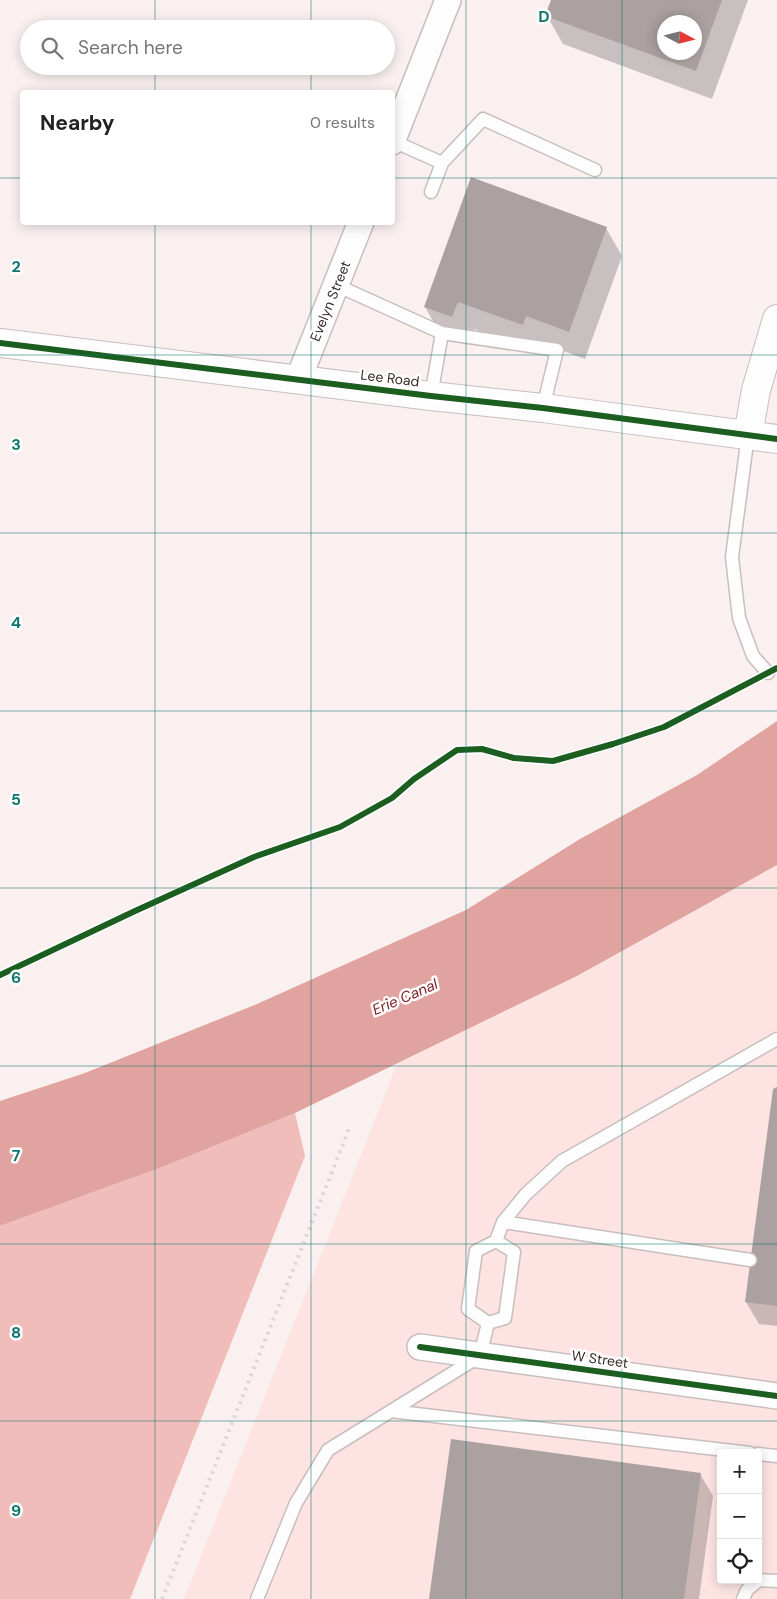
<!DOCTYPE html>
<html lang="en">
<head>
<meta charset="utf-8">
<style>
	body { margin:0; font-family:"DM Sans",sans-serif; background:#f2f2f2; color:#222 }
	.controls { position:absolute; right:15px; bottom:15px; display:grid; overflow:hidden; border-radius:5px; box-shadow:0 2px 12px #0003 }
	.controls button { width:45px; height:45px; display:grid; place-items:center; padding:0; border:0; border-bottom:1px solid #e0e0e0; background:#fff; color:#222; font:25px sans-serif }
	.compass { position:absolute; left:657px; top:15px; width:45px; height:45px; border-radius:50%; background:#fff; box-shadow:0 2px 12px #0003; rotate:97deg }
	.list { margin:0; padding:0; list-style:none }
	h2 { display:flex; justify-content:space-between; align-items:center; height:65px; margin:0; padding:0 20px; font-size:21px }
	h2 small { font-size:16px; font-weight:400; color:#767676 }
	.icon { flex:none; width:28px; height:28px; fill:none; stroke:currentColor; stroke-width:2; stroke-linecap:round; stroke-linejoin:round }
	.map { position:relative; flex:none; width:777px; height:1599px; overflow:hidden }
	.search { position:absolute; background:#fff; box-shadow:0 2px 12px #0003; left:20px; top:20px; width:375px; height:55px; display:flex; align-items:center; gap:12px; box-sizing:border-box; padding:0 18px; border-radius:28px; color:#767676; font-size:19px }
	.panel { position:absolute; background:#fff; box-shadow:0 2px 12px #0003; left:20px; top:90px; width:375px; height:135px; border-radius:5px }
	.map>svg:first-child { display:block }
	.built { fill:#fde4e3; fill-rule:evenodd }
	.forest { fill:#f1bdba }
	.water { fill:#e1a3a0 }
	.shadow { fill:#0003; fill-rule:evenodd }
	.building { fill:#aaa1a0; fill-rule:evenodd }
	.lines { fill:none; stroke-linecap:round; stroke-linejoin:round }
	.service-casing { stroke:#c7bebd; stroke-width:15 }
	.minor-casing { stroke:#c7bebd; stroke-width:28 }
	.tertiary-casing { stroke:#c7bebd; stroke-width:30 }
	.service { stroke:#fefdfd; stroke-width:12 }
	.minor { stroke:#fefdfd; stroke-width:25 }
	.tertiary { stroke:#fefdfd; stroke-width:28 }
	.rail { stroke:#dad7d7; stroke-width:4; stroke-dasharray:2.5 5; stroke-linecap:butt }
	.cycleway-casing { stroke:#fff; stroke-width:9 }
	.cycleway { stroke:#1b5e20; stroke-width:6 }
	.grid { fill:none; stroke:#0f766e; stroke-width:1; stroke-opacity:0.55 }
	.labels { text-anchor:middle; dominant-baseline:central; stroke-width:5; stroke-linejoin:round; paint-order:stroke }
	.street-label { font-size:14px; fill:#352b2b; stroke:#fff }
	.water-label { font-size:15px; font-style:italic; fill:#7e1b20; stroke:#fff }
	.grid-label { font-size:16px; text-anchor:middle; font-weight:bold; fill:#0f766e; stroke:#fff; stroke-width:5; stroke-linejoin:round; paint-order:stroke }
</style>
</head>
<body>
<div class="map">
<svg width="777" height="1599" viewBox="0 0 777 1599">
	<rect width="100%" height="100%" fill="#faf0f0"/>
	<path class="built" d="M777 865V1599H184L397 1064 578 976ZM721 1453H758V1580H721Z"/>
	<path class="forest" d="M295 1113 305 1156 130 1599H0V1226L165 1166Z"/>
	<path class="water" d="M777 721V865L577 976 295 1113 165 1166 0 1226V1101L85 1073 257 1004 466 910 580 839 697 775Z"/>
	<path class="shadow" d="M552 0H748L712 99 563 44 547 16ZM664 22H694V52H664Z
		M606 228 622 256 585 359 542 343 539 353 474 329 468 345 441 335 425 307Z
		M777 1089V1326L759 1324 746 1302Z
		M700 1474 713 1496 699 1599H430Z"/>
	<path class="building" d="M551 0H722L696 71 545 16ZM664 22H694V52H664Z
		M471 177 607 227 569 332 526 316 523 325 458 302 452 317 424 307Z
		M777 1087V1306L745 1302 773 1089Z
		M451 1439 701 1473 684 1599H429Z"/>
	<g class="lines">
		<g class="service-casing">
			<path id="service" d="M393 141 442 163 483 119 595 170
				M431 192 442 163
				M336 285 442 333 431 396
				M442 333 557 350 543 408
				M748 435 732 557 739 618 753 656 768 673
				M503 1222 750 1260
				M488 1323 468 1309 476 1251 496 1241 503 1222 526 1194 562 1161 777 1039
				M488 1323 505 1318 514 1252 496 1241
				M391 1411 750 1453
				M758 1454 777 1456
				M257 1599 296 1503 328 1450 480 1356 488 1323
				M743 1599 747 1590 759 1580 777 1581"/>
		</g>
		<g class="minor-casing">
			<path id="minor" d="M392 142 448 0
				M298 380 361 222
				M420 1347 777 1396"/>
		</g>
		<g class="tertiary-casing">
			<path id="tertiary" d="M0 343 431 396 543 408 777 439
				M748 435 756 390 777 319"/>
		</g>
		<use href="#service" class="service"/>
		<use href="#minor" class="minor"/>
		<use href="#tertiary" class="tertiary"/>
		<path class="rail" d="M162 1599 349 1129"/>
		<g class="cycleway-casing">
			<path id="cycleway" d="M0 343 431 396 543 408 777 439
				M0 975 135 911 254 857 340 827 392 798 414 779 457 750 482 749 514 758 553 761 613 744 664 727 777 668
				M420 1347 777 1396"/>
		</g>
		<use href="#cycleway" class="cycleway"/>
	</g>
	<path class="grid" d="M155 0V29M311 0V29M466 0V1599M622 0V1599M155 66V92M311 66V92M0 178H22M392 178H777M155 222V1599M311 222V1599M0 355H777M0 533H777M0 711H777M0 888H777M0 1066H777M0 1244H777M0 1421H777"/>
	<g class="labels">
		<g class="street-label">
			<text transform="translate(330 301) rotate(-68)">Evelyn Street</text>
			<text transform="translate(390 378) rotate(7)">Lee Road</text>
			<text transform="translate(600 1359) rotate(8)">W Street</text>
		</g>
		<g class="water-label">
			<text transform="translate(405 997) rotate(-23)">Erie Canal</text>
		</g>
	</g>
	<g class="grid-label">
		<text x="544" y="22">D</text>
		<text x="16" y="272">2</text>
		<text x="16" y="450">3</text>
		<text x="16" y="628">4</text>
		<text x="16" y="805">5</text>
		<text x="16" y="983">6</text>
		<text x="16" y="1161">7</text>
		<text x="16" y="1338">8</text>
		<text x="16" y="1516">9</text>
	</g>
</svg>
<div class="controls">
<button>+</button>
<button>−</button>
<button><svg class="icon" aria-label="locate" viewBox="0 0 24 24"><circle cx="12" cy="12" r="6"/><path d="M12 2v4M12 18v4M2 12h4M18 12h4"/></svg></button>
</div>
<svg class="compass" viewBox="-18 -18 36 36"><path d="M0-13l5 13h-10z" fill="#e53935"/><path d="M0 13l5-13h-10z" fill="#767676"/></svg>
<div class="search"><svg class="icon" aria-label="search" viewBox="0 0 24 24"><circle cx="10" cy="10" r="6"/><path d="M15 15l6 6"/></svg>Search here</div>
<section class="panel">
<h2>Nearby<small>0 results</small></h2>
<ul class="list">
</ul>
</section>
</div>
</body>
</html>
